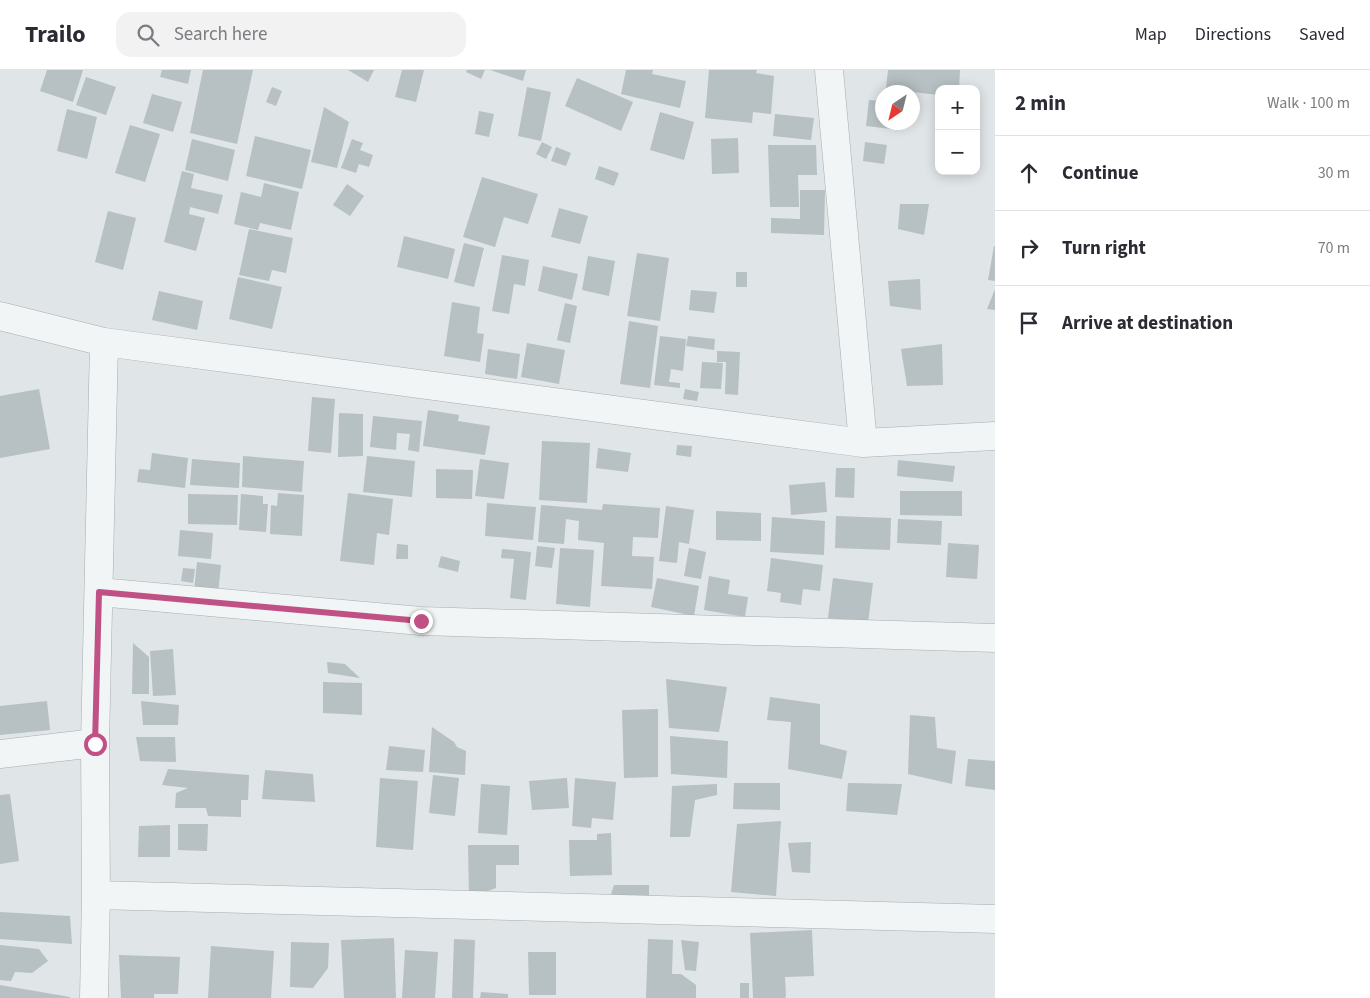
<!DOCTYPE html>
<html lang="en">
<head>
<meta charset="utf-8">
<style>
	body { margin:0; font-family:"Source Sans 3",sans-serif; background:#f2f2f3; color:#2b2b33 }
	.controls { position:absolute; right:15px; top:15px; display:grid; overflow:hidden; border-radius:10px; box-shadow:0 2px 12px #0003 }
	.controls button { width:45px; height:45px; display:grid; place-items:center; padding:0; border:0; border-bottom:1px solid #e1e1e2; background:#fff; color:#2b2b33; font:25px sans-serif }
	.compass { position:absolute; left:875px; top:15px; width:45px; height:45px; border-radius:50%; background:#fff; box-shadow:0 2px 12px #0003; rotate:215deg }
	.stop { position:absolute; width:15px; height:15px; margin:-11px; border:4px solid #c05184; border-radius:50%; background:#fff }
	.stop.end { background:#c05184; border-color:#fff; box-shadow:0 1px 5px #0008 }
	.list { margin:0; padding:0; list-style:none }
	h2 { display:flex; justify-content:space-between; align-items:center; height:65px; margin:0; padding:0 20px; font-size:21px }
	h2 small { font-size:16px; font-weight:400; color:#7c7c81 }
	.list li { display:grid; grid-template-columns:32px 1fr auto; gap:15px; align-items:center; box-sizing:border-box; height:75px; padding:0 20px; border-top:1px solid #e1e1e2 }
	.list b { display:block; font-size:19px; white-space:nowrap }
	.list em { font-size:16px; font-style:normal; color:#7c7c81 }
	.icon { flex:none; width:28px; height:28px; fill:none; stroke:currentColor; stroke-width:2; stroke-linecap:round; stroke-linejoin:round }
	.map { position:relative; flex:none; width:995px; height:928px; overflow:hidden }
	header { display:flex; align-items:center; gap:30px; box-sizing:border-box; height:70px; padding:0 25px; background:#fff; border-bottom:1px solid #e1e1e2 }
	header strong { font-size:24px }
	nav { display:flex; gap:28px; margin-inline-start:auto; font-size:18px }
	.search { width:350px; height:45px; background:#f2f2f3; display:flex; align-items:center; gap:12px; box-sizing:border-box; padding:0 18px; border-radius:15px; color:#7c7c81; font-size:19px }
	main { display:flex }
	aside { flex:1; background:#fff }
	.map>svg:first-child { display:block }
	.building { fill:#b7c0c3 }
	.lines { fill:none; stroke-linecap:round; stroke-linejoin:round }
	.minor-casing { stroke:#a6adb1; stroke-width:29 }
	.minor { stroke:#f2f5f6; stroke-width:28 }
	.route { stroke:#c05184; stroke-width:6 }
</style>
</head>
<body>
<header>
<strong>Trailo</strong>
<div class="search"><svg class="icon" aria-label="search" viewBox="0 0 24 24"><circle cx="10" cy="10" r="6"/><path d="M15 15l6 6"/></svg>Search here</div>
<nav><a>Map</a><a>Directions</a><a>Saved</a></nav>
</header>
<main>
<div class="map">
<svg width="995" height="928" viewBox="0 0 995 928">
	<rect width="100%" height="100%" fill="#e0e5e7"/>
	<path class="building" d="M47 0H83L73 32 40 21Z
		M162 0H191L188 14 160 7Z
		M203 0H253L237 74 190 63Z
		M348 0H374L368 12Z
		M402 0H424L416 32 395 27Z
		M467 0H485L481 9 466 2Z
		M490 0H526L523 11Z
		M626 0H653L652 4 686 11 680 38 621 24Z
		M709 0H757L756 3 774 6 771 44 753 42 752 53 705 48Z
		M888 0H960L959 19H939V25L886 19Z
		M86 7 116 17 106 45 76 35Z
		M577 8 633 32 621 61 565 36Z
		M272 17 282 21 276 36 266 32Z
		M527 17 551 22 541 71 518 66Z
		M152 24 182 32 173 62 143 53Z
		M869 30 882 31V52H901L900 60 866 56Z
		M324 37 349 52 337 98 311 92Z
		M67 39 97 47 87 89 57 81Z
		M479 41 494 44 489 67 475 64Z
		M660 42 694 52 684 90 650 80Z
		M775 44 814 48 811 70 773 66Z
		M130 55 160 64 145 112 115 103Z
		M255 66 311 80 302 119 246 106Z
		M738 68 739 103 712 104 711 69Z
		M192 69 235 80 228 111 185 100Z
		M352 69 363 73 360 80 373 85 369 97 359 94 356 103 341 98Z
		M542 72 552 77 546 89 536 84Z
		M865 72 887 75 884 94 863 91Z
		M768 75H816L817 105H798L799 137H770Z
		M556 77 571 83 566 96 551 91Z
		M599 96 619 103 614 116 595 109Z
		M182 101 194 104 191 118 223 125 218 144 190 137 189 144 205 148 196 181 164 172Z
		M482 107 538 124 528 154 504 147 495 177 463 167Z
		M264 113 299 122 291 160 260 153 258 160 234 154 241 122 261 127Z
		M347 114 364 126 350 146 333 135Z
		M800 120H825L824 165 771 163V148L800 149Z
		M900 134H929L924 165 898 159Z
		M559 138 588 146 580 174 551 167Z
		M108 141 136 148 123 200 95 192Z
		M249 159 293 168 286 203 272 200 269 211 239 205Z
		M404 166 455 179 448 209 397 197Z
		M464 173 484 178 474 217 454 212Z
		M994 176H995V211L988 210Z
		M637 183 669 188 660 251 627 246Z
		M502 185 529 190 525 216 514 214 509 244 492 241Z
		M588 186 615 191 609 226 582 220Z
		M543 196 578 204 572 230 538 221Z
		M736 202H747V217H736Z
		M238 207 282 217 272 259 229 249Z
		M920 209 921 240 890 236 888 211Z
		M995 219V240L987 239Z
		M691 220 717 222 714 243 689 240Z
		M159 221 203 231 197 260 152 250Z
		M452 232 480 237 477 263 484 264 480 292 444 286Z
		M565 233 577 236 570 273 557 270Z
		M629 251 658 256 650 318 620 314Z
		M660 266 686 269 683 301 671 299 669 312 680 313V318L654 315Z
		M688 266 715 269 714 280 686 276Z
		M527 273 565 280 559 314 521 307Z
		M942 274 943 315 907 316 901 279Z
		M488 279 520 284 517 309 485 304Z
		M717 281 740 282 738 325 725 324 726 292H717Z
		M702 292 723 293 721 319 700 318Z
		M39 319 50 379 0 388V326Z
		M685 319 699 322 697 331 683 329Z
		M312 327 335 329 331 383 308 381Z
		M428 340 459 345 458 351 490 356 485 385 423 376Z
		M339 343 363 344V386L338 387Z
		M373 346 422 351 419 382 408 380 410 364 397 363 396 380 370 377Z
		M542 371 590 373 587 433 539 430Z
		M677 375 692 376 691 387 676 385Z
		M598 378 631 383 628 402 596 398Z
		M152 383 188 388 185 418 137 412 139 399 150 400Z
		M243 386 304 391 302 422 242 417Z
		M367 386 415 391 412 427 363 422Z
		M192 389 240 393 239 418 190 415Z
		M480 389 509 393 504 429 475 426Z
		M898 390 955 396 953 412 897 406Z
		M836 398H855L854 428 835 427Z
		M436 399 473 400 472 429 436 428Z
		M825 412 827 442 791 445 789 415Z
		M900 421H962V446L900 445Z
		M278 423 304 425 302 466 270 464 271 435 277 436Z
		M348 423 393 429 389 465 377 463 374 495 340 491Z
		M188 424 238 425 237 455 188 454Z
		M241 424 263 426V434H268L266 462 239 460Z
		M487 433 536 437 533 470 485 466Z
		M603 434 660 438 658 468 633 467 632 486 654 487 652 519 601 516 604 473 578 470 579 451 566 449 564 474 538 472 541 435 602 440Z
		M666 436 694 440 689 474 679 472 677 493 659 491Z
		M716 441 761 443V471L716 470Z
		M836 446 891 448 890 480 835 478Z
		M772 447 825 451 824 485 770 482Z
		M898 449 942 451 941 475 897 473Z
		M180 460 213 463 211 489 178 486Z
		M948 473 979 475 977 509 946 507Z
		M397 474 408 475V489H396Z
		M537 476 555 478 552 498 535 496Z
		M560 478 594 480 590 537 556 534Z
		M689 478 706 482 701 509 684 506Z
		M502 479 531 482 526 530 510 528 514 489 501 488Z
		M441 486 460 491 458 502 438 497Z
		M771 488 823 495 820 521 803 519 801 535 780 532 781 523 767 521Z
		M197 492 221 495 218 524 194 521Z
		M183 498 195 499 193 513 181 511Z
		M709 506 730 510 728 524 748 527 745 547 704 540Z
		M657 508 699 516 694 546 651 537Z
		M833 508 873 513 868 553 828 548Z
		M133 573 149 587V624H132Z
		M173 579 176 625 153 626 150 581Z
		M327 592 345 594 360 608 328 603Z
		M666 609 727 617 719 662 669 658Z
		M323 612 362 613V645L323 643Z
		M770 627 820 634V674L847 681 842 709 788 699 791 652 767 650Z
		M47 631 50 660 0 665V636Z
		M141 631 179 635 178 655H143Z
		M658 639V707L624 708 622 640Z
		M910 645 935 647 937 678 956 681 952 714 908 704Z
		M432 657 454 672 457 677 466 681 465 705 429 702Z
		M670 666 728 671 727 708 671 704Z
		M136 667H175L176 692 140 691Z
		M389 676 425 680 423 702 386 700Z
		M968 689 995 691V720L965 716Z
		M168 699 249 705 248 730H241V747L208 746 206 738H175L176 723 188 718 162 715Z
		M265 700 313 704 315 732 262 729Z
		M433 705 459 708 455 746 429 743Z
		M380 708 418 711 413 780 376 777Z
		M567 708 569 738 532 740 529 711Z
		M575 708 616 712 613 750 592 748 591 758 572 756Z
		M734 713H780V740L733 739Z
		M848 713 902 714 897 745 846 741Z
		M481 714 510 716 507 765 478 763Z
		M717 714V725L695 730 690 767H670L672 716Z
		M10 724 19 791 0 794V725Z
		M781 751 776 826 731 822 737 754Z
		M178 754H208L207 781 178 780Z
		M170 755V787H138L139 756Z
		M611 763 612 805 570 806 569 770H597V764Z
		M811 772 810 803 792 802 788 773Z
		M468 775H519V795H496V818L469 829Z
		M614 815H649V829L609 830Z
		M0 842 70 846 72 874 0 869Z
		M812 860 814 906 785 907 786 926 785 928H753L750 863Z
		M394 868 396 928H344L341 870Z
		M454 869 475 870 473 928H452Z
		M648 869 673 870 672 904H681L696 915V928H646Z
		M681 870 699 872 696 901 685 900Z
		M291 872 329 873 328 898 313 918 290 917Z
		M0 875 39 879 48 891 32 903 15 902 11 911 0 910Z
		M211 876 274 881 271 928H208Z
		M405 880 438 882 435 928H402Z
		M528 882H556V925H529Z
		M119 885 180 887 178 924H154V928H121Z
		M740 913H749V928H740Z
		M0 915 70 927V928H0Z
		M481 922 508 924V928H480Z"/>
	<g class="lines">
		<g class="minor-casing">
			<path id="minor" d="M829 0 863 373
				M0 246 104 272 863 373 995 366
				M99 522 421 551 995 568
				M0 684 95 673
				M96 825 995 849
				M94 928 96 825 95 673 104 272"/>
		</g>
		<use href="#minor" class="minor"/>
	</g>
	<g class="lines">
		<path class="route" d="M95 674 99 522 421 551"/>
	</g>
</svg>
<div class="controls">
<button>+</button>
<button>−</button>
</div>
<svg class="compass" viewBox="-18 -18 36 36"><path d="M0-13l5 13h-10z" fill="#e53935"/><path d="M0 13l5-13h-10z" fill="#7c7c81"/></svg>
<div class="stop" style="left:95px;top:674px"></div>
<div class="stop end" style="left:421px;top:551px"></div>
</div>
<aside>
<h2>2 min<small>Walk · 100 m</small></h2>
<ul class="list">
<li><svg class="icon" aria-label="ahead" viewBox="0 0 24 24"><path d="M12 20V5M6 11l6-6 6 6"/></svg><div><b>Continue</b></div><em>30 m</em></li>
<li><svg class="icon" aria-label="right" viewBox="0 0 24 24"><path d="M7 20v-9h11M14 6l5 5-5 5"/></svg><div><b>Turn right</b></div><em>70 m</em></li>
<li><svg class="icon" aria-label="arrive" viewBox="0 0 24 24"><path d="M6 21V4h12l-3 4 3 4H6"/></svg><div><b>Arrive at destination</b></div></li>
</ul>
</aside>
</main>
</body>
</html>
